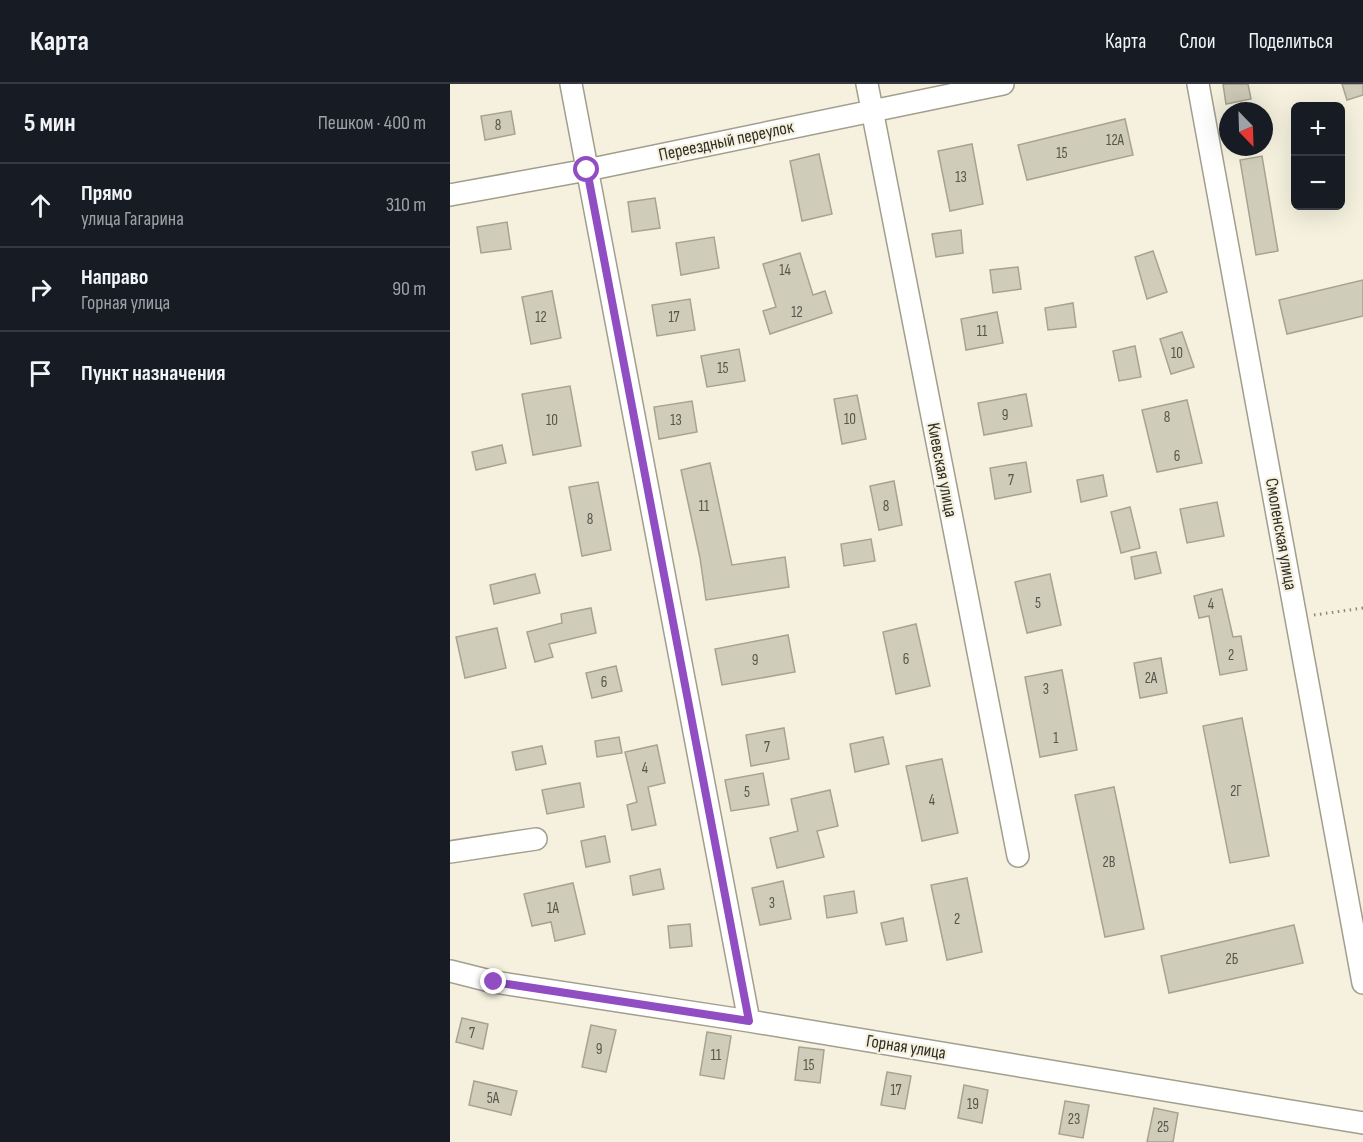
<!DOCTYPE html>
<html lang="ru">
<head>
<meta charset="utf-8">
<style>
	body { margin:0; font-family:"Sofia Sans Condensed",sans-serif; background:#242831; color:#f1f3f6 }
	.controls { position:absolute; right:18px; top:18px; display:grid; overflow:hidden; border-radius:9px; box-shadow:0 6px 24px #0002 }
	.controls button { width:54px; height:54px; display:grid; place-items:center; padding:0; border:0; border-bottom:2px solid #363941; background:#171b24; color:#f1f3f6; font:30px sans-serif }
	.compass { position:absolute; left:769px; top:18px; width:54px; height:54px; border-radius:50%; background:#171b24; box-shadow:0 6px 24px #0002; rotate:157deg }
	.stop { position:absolute; width:18px; height:18px; margin:-14px; border:4px solid #914ec3; border-radius:50%; background:#fff }
	.stop.end { background:#914ec3; border-color:#fff; box-shadow:0 2px 6px #0008 }
	.list { margin:0; padding:0; list-style:none }
	h2 { display:flex; justify-content:space-between; align-items:center; height:78px; margin:0; padding:0 24px; font-size:26px }
	h2 small { font-size:20px; font-weight:400; color:#9ea1a6 }
	.list li { display:grid; grid-template-columns:39px 1fr auto; gap:18px; align-items:center; box-sizing:border-box; height:84px; padding:0 24px; border-top:2px solid #363941 }
	.list b { display:block; font-size:22px; white-space:nowrap }
	.list p { margin:0; font-size:20px; white-space:nowrap; color:#9ea1a6 }
	.list em { font-size:20px; font-style:normal; color:#9ea1a6 }
	.icon { flex:none; width:33px; height:33px; fill:none; stroke:currentColor; stroke-width:2; stroke-linecap:round; stroke-linejoin:round }
	.map { position:relative; flex:none; width:913px; height:1058px; overflow:hidden }
	header { display:flex; align-items:center; gap:36px; box-sizing:border-box; height:84px; padding:0 30px; background:#171b24; border-bottom:2px solid #363941 }
	header strong { font-size:28px }
	nav { display:flex; gap:33px; margin-inline-start:auto; font-size:21px }
	main { display:flex }
	aside { flex:1; background:#171b24 }
	.map>svg:first-child { display:block }
	.building { fill:#cfccb9; stroke:#a6a391; stroke-width:1.5 }
	.lines { fill:none; stroke-linecap:round; stroke-linejoin:round }
	.minor-casing { stroke:#a29e8d; stroke-width:24 }
	.path { stroke:#8c897d; stroke-width:3; stroke-dasharray:1.5 4.5; stroke-linecap:butt }
	.minor { stroke:#fff; stroke-width:21 }
	.route { stroke:#914ec3; stroke-width:8 }
	.labels { text-anchor:middle; dominant-baseline:central; stroke-width:4.5; stroke-linejoin:round; paint-order:stroke }
	.number-label { font-size:15px; fill:#57564c }
	.street-label { font-size:18px; fill:#2f2e27; stroke:#f5f1de }
</style>
</head>
<body>
<header>
<strong>Карта</strong>
<nav><a>Карта</a><a>Слои</a><a>Поделиться</a></nav>
</header>
<main>
<aside>
<h2>5 мин<small>Пешком · 400 m</small></h2>
<ul class="list">
<li><svg class="icon" aria-label="ahead" viewBox="0 0 24 24"><path d="M12 20V5M6 11l6-6 6 6"/></svg><div><b>Прямо</b><p>улица Гагарина</p></div><em>310 m</em></li>
<li><svg class="icon" aria-label="right" viewBox="0 0 24 24"><path d="M7 20v-9h11M14 6l5 5-5 5"/></svg><div><b>Направо</b><p>Горная улица</p></div><em>90 m</em></li>
<li><svg class="icon" aria-label="arrive" viewBox="0 0 24 24"><path d="M6 21V4h12l-3 4 3 4H6"/></svg><div><b>Пункт назначения</b></div></li>
</ul>
</aside>
<div class="map">
<svg width="913" height="1058" viewBox="0 0 913 1058">
	<rect width="100%" height="100%" fill="#f5f1de"/>
	<path class="building" d="M773 0H798L801 15 776 20Z
		M892 0H913V11L897 16Z
		M61 27 65 50 35 56 31 32Z
		M675 35 683 71 577 96 568 61Z
		M522 60 533 120 500 127 488 67Z
		M369 70 382 130 352 137 340 77Z
		M812 72 828 167 806 171 790 76Z
		M205 114 210 144 182 148 178 118Z
		M57 138 61 165 31 169 27 143Z
		M511 146 513 169 486 173 482 150Z
		M264 153 269 184 231 191 226 159Z
		M703 167 717 208 697 215 685 173Z
		M350 169 363 211 375 207 382 229 320 250 313 227 326 223 313 180Z
		M568 183 571 205 543 209 540 186Z
		M913 196V232L837 250 829 216Z
		M102 207 111 254 81 260 72 213Z
		M240 215 245 246 207 252 202 221Z
		M623 219 626 243 598 246 595 224Z
		M547 228 553 259 516 266 511 235Z
		M732 248 744 283 721 290 710 255Z
		M685 262 691 293 669 297 663 267Z
		M289 265 295 297 257 303 251 272Z
		M120 302 131 362 83 371 72 310Z
		M576 310 582 342 534 351 528 319Z
		M407 311 416 355 392 360 384 315Z
		M737 316 752 379 707 388 692 326Z
		M242 317 247 348 209 355 204 323Z
		M52 361 56 379 26 386 22 368Z
		M576 378 581 408 545 415 540 384Z
		M260 379 282 481 335 473 339 503 256 516 250 474 231 386Z
		M653 391 657 412 631 418 627 396Z
		M444 397 452 441 429 446 420 402Z
		M148 398 161 466 132 472 119 403Z
		M767 418 774 452 737 459 730 425Z
		M680 423 690 464 671 469 661 428Z
		M421 455 425 477 394 482 391 460Z
		M706 468 711 489 685 495 681 473Z
		M85 490 90 509 44 520 40 501Z
		M600 490 611 541 577 549 565 498Z
		M772 505 783 553 791 552 797 586 770 591 759 532 749 534 744 512Z
		M141 524 146 549 99 560 103 573 85 578 77 548 112 539 111 530Z
		M466 540 480 602 446 610 433 548Z
		M47 544 56 584 15 594 6 553Z
		M338 551 345 588 272 601 265 565Z
		M711 574 717 609 690 614 684 579Z
		M166 582 172 607 142 614 136 589Z
		M612 586 627 666 590 673 575 593Z
		M792 634 819 772 780 779 753 642Z
		M334 644 339 675 301 682 296 651Z
		M169 653 172 669 147 673 145 657Z
		M433 653 439 680 405 688 400 660Z
		M207 661 215 699 198 703 206 741 182 746 177 721 187 718 175 668Z
		M92 662 96 680 66 686 62 668Z
		M492 675 508 749 472 757 456 682Z
		M313 689 319 721 281 727 275 696Z
		M130 699 134 723 97 730 92 706Z
		M664 703 694 845 655 853 625 711Z
		M380 706 388 742 367 747 374 773 327 784 320 754 348 747 341 715Z
		M155 752 160 778 136 783 131 757Z
		M210 785 214 805 183 811 180 792Z
		M517 794 532 868 497 876 481 801Z
		M333 797 341 835 310 841 302 804Z
		M123 799 135 850 105 857 101 838 82 842 74 810Z
		M404 807 407 829 377 834 374 812Z
		M453 834 457 857 436 861 431 839Z
		M240 840 242 862 220 864 218 842Z
		M844 841 853 879 719 909 711 872Z
		M12 934 38 940 33 965 6 958Z
		M141 941 166 946 156 988 132 983Z
		M257 948 281 952 274 995 250 991Z
		M349 963 374 966 370 999 345 996Z
		M437 988 461 992 455 1025 431 1021Z
		M24 997 67 1007 61 1031 19 1021Z
		M514 1001 538 1006 532 1039 508 1034Z
		M615 1017 639 1021 633 1054 609 1050Z
		M704 1024 728 1029 723 1058H697Z"/>
	<g class="lines">
		<g class="minor-casing">
			<path id="minor" d="M121 0 299 937
				M417 0 568 772
				M748 0 913 899
				M0 111 137 86 553 0
				M0 768 86 755
				M0 887 44 898 299 937 913 1039"/>
		</g>
		<path class="path" d="M864 531 913 524"/>
		<use href="#minor" class="minor"/>
	</g>
	<g class="lines">
		<path class="route" d="M44 898 299 937 137 86"/>
	</g>
	<g class="labels">
		<g class="number-label">
			<text x="48" y="41">8</text>
			<text x="665" y="56">12А</text>
			<text x="612" y="69">15</text>
			<text x="511" y="93">13</text>
			<text x="335" y="186">14</text>
			<text x="347" y="228">12</text>
			<text x="91" y="233">12</text>
			<text x="224" y="233">17</text>
			<text x="532" y="247">11</text>
			<text x="727" y="269">10</text>
			<text x="273" y="284">15</text>
			<text x="555" y="331">9</text>
			<text x="717" y="333">8</text>
			<text x="400" y="335">10</text>
			<text x="102" y="336">10</text>
			<text x="226" y="336">13</text>
			<text x="727" y="372">6</text>
			<text x="561" y="396">7</text>
			<text x="254" y="422">11</text>
			<text x="436" y="422">8</text>
			<text x="140" y="435">8</text>
			<text x="588" y="519">5</text>
			<text x="761" y="520">4</text>
			<text x="781" y="571">2</text>
			<text x="456" y="575">6</text>
			<text x="305" y="576">9</text>
			<text x="701" y="594">2А</text>
			<text x="154" y="598">6</text>
			<text x="596" y="605">3</text>
			<text x="606" y="654">1</text>
			<text x="317" y="663">7</text>
			<text x="195" y="684">4</text>
			<text x="786" y="707">2Г</text>
			<text x="297" y="708">5</text>
			<text x="482" y="716">4</text>
			<text x="659" y="778">2В</text>
			<text x="322" y="819">3</text>
			<text x="103" y="824">1A</text>
			<text x="507" y="835">2</text>
			<text x="782" y="875">2Б</text>
			<text x="22" y="949">7</text>
			<text x="149" y="965">9</text>
			<text x="266" y="971">11</text>
			<text x="359" y="981">15</text>
			<text x="446" y="1006">17</text>
			<text x="43" y="1014">5А</text>
			<text x="523" y="1020">19</text>
			<text x="624" y="1035">23</text>
			<text x="713" y="1043">25</text>
		</g>
		<g class="street-label">
			<text transform="translate(276 57) rotate(-12)">Переездный переулок</text>
			<text transform="translate(492 386) rotate(79)">Киевская улица</text>
			<text transform="translate(831 450) rotate(80)">Смоленская улица</text>
			<text transform="translate(456 963) rotate(9)">Горная улица</text>
		</g>
	</g>
</svg>
<div class="controls">
<button>+</button>
<button>−</button>
</div>
<svg class="compass" viewBox="-18 -18 36 36"><path d="M0-13l5 13h-10z" fill="#e53935"/><path d="M0 13l5-13h-10z" fill="#9ea1a6"/></svg>
<div class="stop" style="left:137px;top:86px"></div>
<div class="stop end" style="left:44px;top:898px"></div>
</div>
</main>
</body>
</html>
